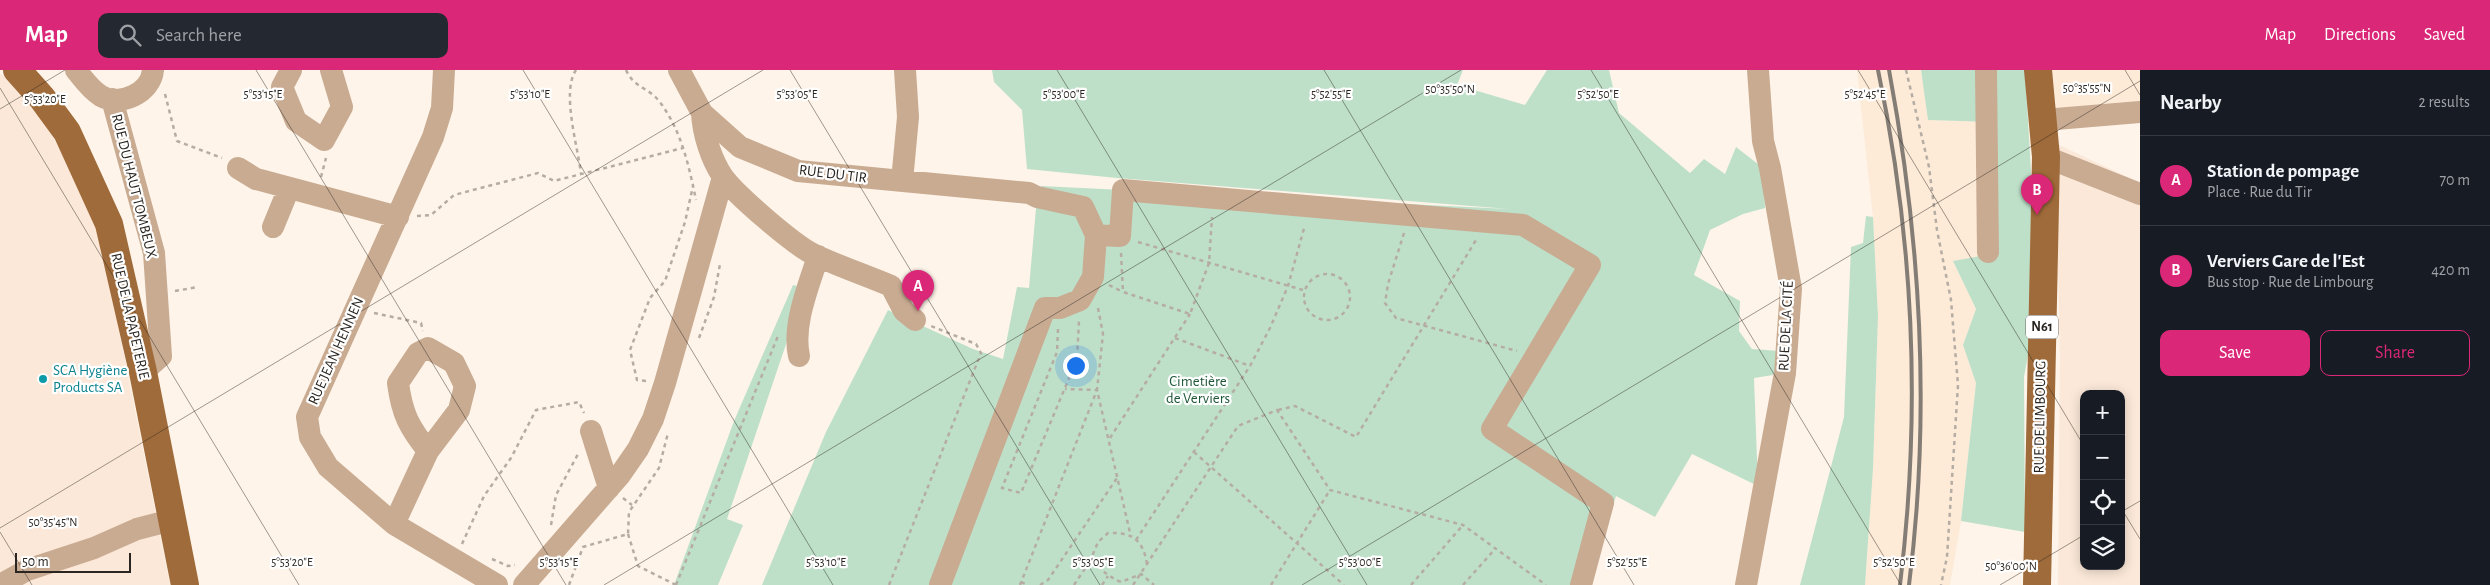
<!DOCTYPE html>
<html lang="en">
<head>
<meta charset="utf-8">
<style>
	body { margin:0; font-family:"Alegreya Sans",sans-serif; background:#242831; color:#f1f3f6 }
	.controls { position:absolute; right:15px; bottom:15px; display:grid; overflow:hidden; border-radius:10px; box-shadow:0 2px 12px #0003 }
	.controls button { width:45px; height:45px; display:grid; place-items:center; padding:0; border:0; border-bottom:1px solid #363941; background:#171b24; color:#f1f3f6; font:25px sans-serif }
	.scale { position:absolute; left:15px; bottom:12px; width:116px; box-sizing:border-box; padding-left:5px; border:2px solid #2a2520; border-top:0; font-size:14px; line-height:18px; white-space:nowrap; color:#2a2520; -webkit-text-stroke:4px #fff; paint-order:stroke }
	.you { position:absolute; left:1075px; top:295px; width:18px; height:18px; margin:-12px; border:4px solid #fff; border-radius:50%; background:#1a73e8; box-shadow:0 0 0 8px #1a73e833 }
	.badge { display:grid; place-items:center; width:32px; height:32px; border-radius:50%; background:#db2777; color:#fff; font-size:16px; font-weight:700 }
	.pin { position:absolute; translate:-50% -41px; filter:drop-shadow(0 1px 2px #0008) }
	.pin::after { content:''; position:absolute; top:26px; width:18px; height:15px; background:inherit; clip-path:polygon(0 0,100% 0,50% 100%) }
	.list { margin:0; padding:0; list-style:none }
	h2 { display:flex; justify-content:space-between; align-items:center; height:65px; margin:0; padding:0 20px; font-size:21px }
	h2 small { font-size:16px; font-weight:400; color:#9ea1a6 }
	.list li { display:grid; grid-template-columns:32px 1fr auto; gap:15px; align-items:center; box-sizing:border-box; height:90px; padding:0 20px; border-top:1px solid #363941 }
	.list b { display:block; font-size:19px; white-space:nowrap }
	.list p { margin:0; font-size:16px; white-space:nowrap; color:#9ea1a6 }
	.list em { font-size:16px; font-style:normal; color:#9ea1a6 }
	.actions { display:flex; gap:10px; padding:15px 20px }
	.actions a { flex:1; padding:11px 0; border:1px solid #db2777; border-radius:10px; text-align:center; font-size:18px; color:#db2777 }
	.actions .main { background:#db2777; color:#fff }
	.icon { flex:none; width:28px; height:28px; fill:none; stroke:currentColor; stroke-width:2; stroke-linecap:round; stroke-linejoin:round }
	.map { position:relative; flex:none; width:2140px; height:515px; overflow:hidden }
	header { display:flex; align-items:center; gap:30px; box-sizing:border-box; height:70px; padding:0 25px; background:#db2777; color:#fff }
	header strong { font-size:24px }
	nav { display:flex; gap:28px; margin-inline-start:auto; font-size:18px }
	.search { width:350px; height:45px; background:#242831; display:flex; align-items:center; gap:12px; box-sizing:border-box; padding:0 18px; border-radius:10px; color:#9ea1a6; font-size:19px }
	main { display:flex }
	aside { flex:1; background:#171b24 }
	.map>svg:first-child { display:block }
	.built { fill:#fdead7 }
	.industrial { fill:#fbe8d8; fill-rule:evenodd }
	.green { fill:#bee0c9 }
	.lines { fill:none; stroke-linecap:round; stroke-linejoin:round }
	.path { stroke:#b5ada4; stroke-width:2.5; stroke-dasharray:4 4; stroke-linecap:butt }
	.minor { stroke:#c9ab92; stroke-width:22 }
	.major { stroke:#a06b3a; stroke-width:28 }
	.rail { stroke:#847d75; stroke-width:4 }
	.ticks { fill:none; stroke:#2a2520; stroke-width:1; stroke-opacity:0.45 }
	.culture-dot { fill:#0f9aa8; stroke:#fff; stroke-width:2 }
	.labels { text-anchor:middle; dominant-baseline:central; stroke-width:4.5; stroke-linejoin:round; paint-order:stroke }
	.shield { fill:#fff; stroke:#6a6663; stroke-width:1 }
	.shield-label { font-size:14px; font-weight:bold; fill:#2a2520 }
	.street-label { font-size:15px; fill:#2a2520; stroke:#fff }
	.culture-label { font-size:15px; fill:#0d838f; stroke:#fff; text-anchor:start }
	.park-label { font-size:15px; fill:#1f5838; stroke:#fff }
	.ticks-label { font-size:12px; text-anchor:middle; fill:#2a2520; stroke:#fff; stroke-width:4.5; stroke-linejoin:round; paint-order:stroke }
</style>
</head>
<body>
<header>
<strong>Map</strong>
<div class="search"><svg class="icon" aria-label="search" viewBox="0 0 24 24"><circle cx="10" cy="10" r="6"/><path d="M15 15l6 6"/></svg>Search here</div>
<nav><a>Map</a><a>Directions</a><a>Saved</a></nav>
</header>
<main>
<div class="map">
<svg width="2140" height="515" viewBox="0 0 2140 515">
	<rect width="100%" height="100%" fill="#fef4e9"/>
	<path class="built" d="M1857 0H1921L1928 50 1992 52 1997 183 1953 191 1976 239 1963 275 1976 313 1961 451 1950 515H1865L1873 399 1878 246 1873 147Z
		M2052 0H2140V31L2056 38Z"/>
	<path class="industrial" d="M0 4 8 9 50 61 81 120 101 169 170 515H0Z
		M2055 73 2140 113V515H2058L2060 284ZM2084 324H2121V496H2084Z"/>
	<path class="green" d="M992 0H1463L1457 15 1525 35 1547 0H1609L1619 43 1690 103 1704 89 1725 104 1736 77 1763 98 1765 138 1743 144 1710 160 1694 205 1740 231 1739 261 1752 279 1781 281 1773 305 1754 308 1758 416 1692 384 1655 447 1616 426 1590 515H762L826 362 888 240 973 279 1003 289 1017 217 1029 218 1037 127 1041 116 1509 139 1117 108 1027 99 1022 40 994 12Z
		M1921 0H2025L2031 101 2034 251 2024 307 2025 462 1961 451 1976 313 1963 275 1976 239 1953 191 1997 183 1991 52 1928 50Z
		M1866 146 1873 147 1878 246 1873 399 1865 515H1800L1844 347 1851 177 1863 173Z
		M793 215 805 218 727 449 743 455 718 515H674L734 351Z"/>
	<g class="lines">
		<path class="path" d="M576 0C561 22 578 77 581 104
			M626 0C634 18 648 17 659 31 681 59 689 96 696 130
			M1906 0 1929 97 1937 160 1951 230 1958 315 1947 487 1941 515
			M165 24 177 71 222 88
			M321 107 326 88
			M417 146 431 145 454 125 538 103 554 111 683 78
			M1404 163 1388 214 1385 233 1396 248 1517 281
			M1138 172 1303 220
			M1121 183 1123 222 1190 244 1209 193 1212 147
			M1304 227a23 23 0 1 1 46 0a23 23 0 1 1-46 0Z
			M1109 215 1123 222
			M175 221 198 217
			M1098 238 1103 264 1097 320 1131 467
			M374 243 421 253 423 261
			M1058 259 1057 282 1002 418 1021 423 1077 289 1079 251
			M699 268 714 227 720 194
			M1175 268 1250 296
			M646 311 637 310 630 280 650 228 665 211 685 152 693 116
			M1278 340 1295 336 1356 367 1476 170
			M1110 368 1190 244
			M1194 382 1344 515
			M623 428 632 435
			M551 455 556 425 578 384
			M628 464 638 496 676 515
			M1136 470 1250 296 1270 258 1288 216 1305 155
			M462 474 484 426 511 388 536 340 579 332 584 343
			M492 489 508 496 515 495
			M1147 494C1143 470 1133 462 1108 463L1098 472 1093 484C1099 500 1106 505 1121 512L1141 504 1154 515
			M1021 512 1028 515
			M569 515 583 477 628 464 629 442 659 398 668 363
			M676 515 778 266
			M889 515 981 283 976 274 931 256
			M1020 515 1097 320 1065 319
			M1040 515 1048 510 1119 405
			M1074 515 1088 494 1095 489
			M1102 515 1108 506
			M1133 515 1238 356 1277 340 1330 420 1463 455 1546 515
			M1271 515 1330 420
			M1411 515 1463 455
			M1463 515 1495 479"/>
		<path class="minor" d="M76 0C83 9 91 20 101 26 120 37 151 23 153 0
			M291 0 282 17 296 51 324 70 342 37 331 0
			M444 0 442 38 433 67 307 347 310 367 328 397 394 454 497 515
			M679 0 702 43 740 77 798 101 1029 123 1037 127 1083 137 1096 165 1093 207 1080 230 1060 238H1045L940 515
			M1986 0 1988 182
			M112 29 154 183 161 286 143 302
			M702 43C703 64 711 89 723 107 736 125 793 174 813 184 838 196 865 205 891 216L904 241 915 250
			M2044 50 2140 42
			M2046 87 2140 124
			M238 98 256 109 398 147
			M902 111 908 47 905 0
			M273 157 289 118
			M1096 165 1120 166 1123 120 1523 155 1590 195 1492 359 1603 433 1581 515
			M799 286C792 254 809 216 818 186
			M591 361 609 418
			M394 454 428 381 459 340 465 316 454 293 428 278 418 283 398 313C402 344 409 357 428 381
			M0 515 27 500 94 478 137 459 172 450
			M524 515 620 405 638 379 653 349 665 313 723 107
			M1746 515 1785 303 1791 219 1770 98 1763 71 1758 0"/>
		<path class="major" d="M17 0 42 28 67 62 109 154 143 302 185 515
			M2037 515 2046 87 2038 0"/>
		<path class="rail" d="M1878 0C1914 170 1921 343 1900 515
			M1889 0C1921 171 1931 342 1909 515"/>
	</g>
	<path class="ticks" d="M256 0 566 515M523 0 833 515M790 0 1100 515M1057 0 1367 515M1324 0 1634 515M1591 0 1901 515M1858 0 2084 376M2125 0 2140 25M0 18 299 515M0 39 65 0M2121 438 2140 469M2121 442 2140 431M0 458 763 0M0 462 32 515M604 515 1461 0M1302 515 2140 11M2000 515 2084 465"/>
	<circle class="culture-dot" cx="43" cy="309" r="5"/>
	<g class="labels">
		<rect class="shield" x="2026" y="245.5" width="32" height="23" rx="4"/>
		<g class="shield-label">
			<text x="2042" y="257">N61</text>
		</g>
		<g class="street-label">
			<text transform="translate(833 104) rotate(7)">RUE DU TIR</text>
			<text transform="translate(134 116) rotate(76)">RUE DU HAUT TOMBEUX</text>
			<text transform="translate(130 246) rotate(77)">RUE DE LA PAPETERIE</text>
			<text transform="translate(1786 256) rotate(-87)">RUE DE LA CITÉ</text>
			<text transform="translate(336 281) rotate(-66)">RUE JEAN HENNEN</text>
			<text transform="translate(2040 347) rotate(-89)">RUE DE LIMBOURG</text>
		</g>
		<g class="culture-label">
			<text x="53" y="300">SCA Hygiène<tspan x="53" dy="17">Products SA</tspan></text>
		</g>
		<g class="park-label">
			<text x="1198" y="311">Cimetière<tspan x="1198" dy="17">de Verviers</tspan></text>
		</g>
	</g>
	<g class="ticks-label">
		<text x="2087" y="22">50°35'55"N</text>
		<text x="1450" y="23">50°35'50"N</text>
		<text x="263" y="28">5°53'15"E</text>
		<text x="530" y="28">5°53'10"E</text>
		<text x="797" y="28">5°53'05"E</text>
		<text x="1064" y="28">5°53'00"E</text>
		<text x="1598" y="28">5°52'50"E</text>
		<text x="1865" y="28">5°52'45"E</text>
		<text x="1331" y="28">5°52'55"E</text>
		<text x="45" y="33">5°53'20"E</text>
		<text x="53" y="456">50°35'45"N</text>
		<text x="292" y="496">5°53'20"E</text>
		<text x="559" y="496">5°53'15"E</text>
		<text x="826" y="496">5°53'10"E</text>
		<text x="1093" y="496">5°53'05"E</text>
		<text x="1360" y="496">5°53'00"E</text>
		<text x="1627" y="496">5°52'55"E</text>
		<text x="1894" y="496">5°52'50"E</text>
		<text x="2011" y="500">50°36'00"N</text>
	</g>
</svg>
<div class="controls">
<button>+</button>
<button>−</button>
<button><svg class="icon" aria-label="locate" viewBox="0 0 24 24"><circle cx="12" cy="12" r="6"/><path d="M12 2v4M12 18v4M2 12h4M18 12h4"/></svg></button>
<button><svg class="icon" aria-label="layers" viewBox="0 0 24 24"><path d="M12 4l9 5-9 5-9-5zM3 14l9 5 9-5"/></svg></button>
</div>
<div class="scale">50 m</div>
<div class="you"></div>
<div class="pin badge" style="left:918px;top:241px">A</div>
<div class="pin badge" style="left:2037px;top:145px">B</div>
</div>
<aside>
<h2>Nearby<small>2 results</small></h2>
<ul class="list">
<li><span class="badge">A</span><div><b>Station de pompage</b><p>Place · Rue du Tir</p></div><em>70 m</em></li>
<li><span class="badge">B</span><div><b>Verviers Gare de l'Est</b><p>Bus stop · Rue de Limbourg</p></div><em>420 m</em></li>
</ul>
<div class="actions"><a class="main">Save</a><a>Share</a></div>
</aside>
</main>
</body>
</html>
